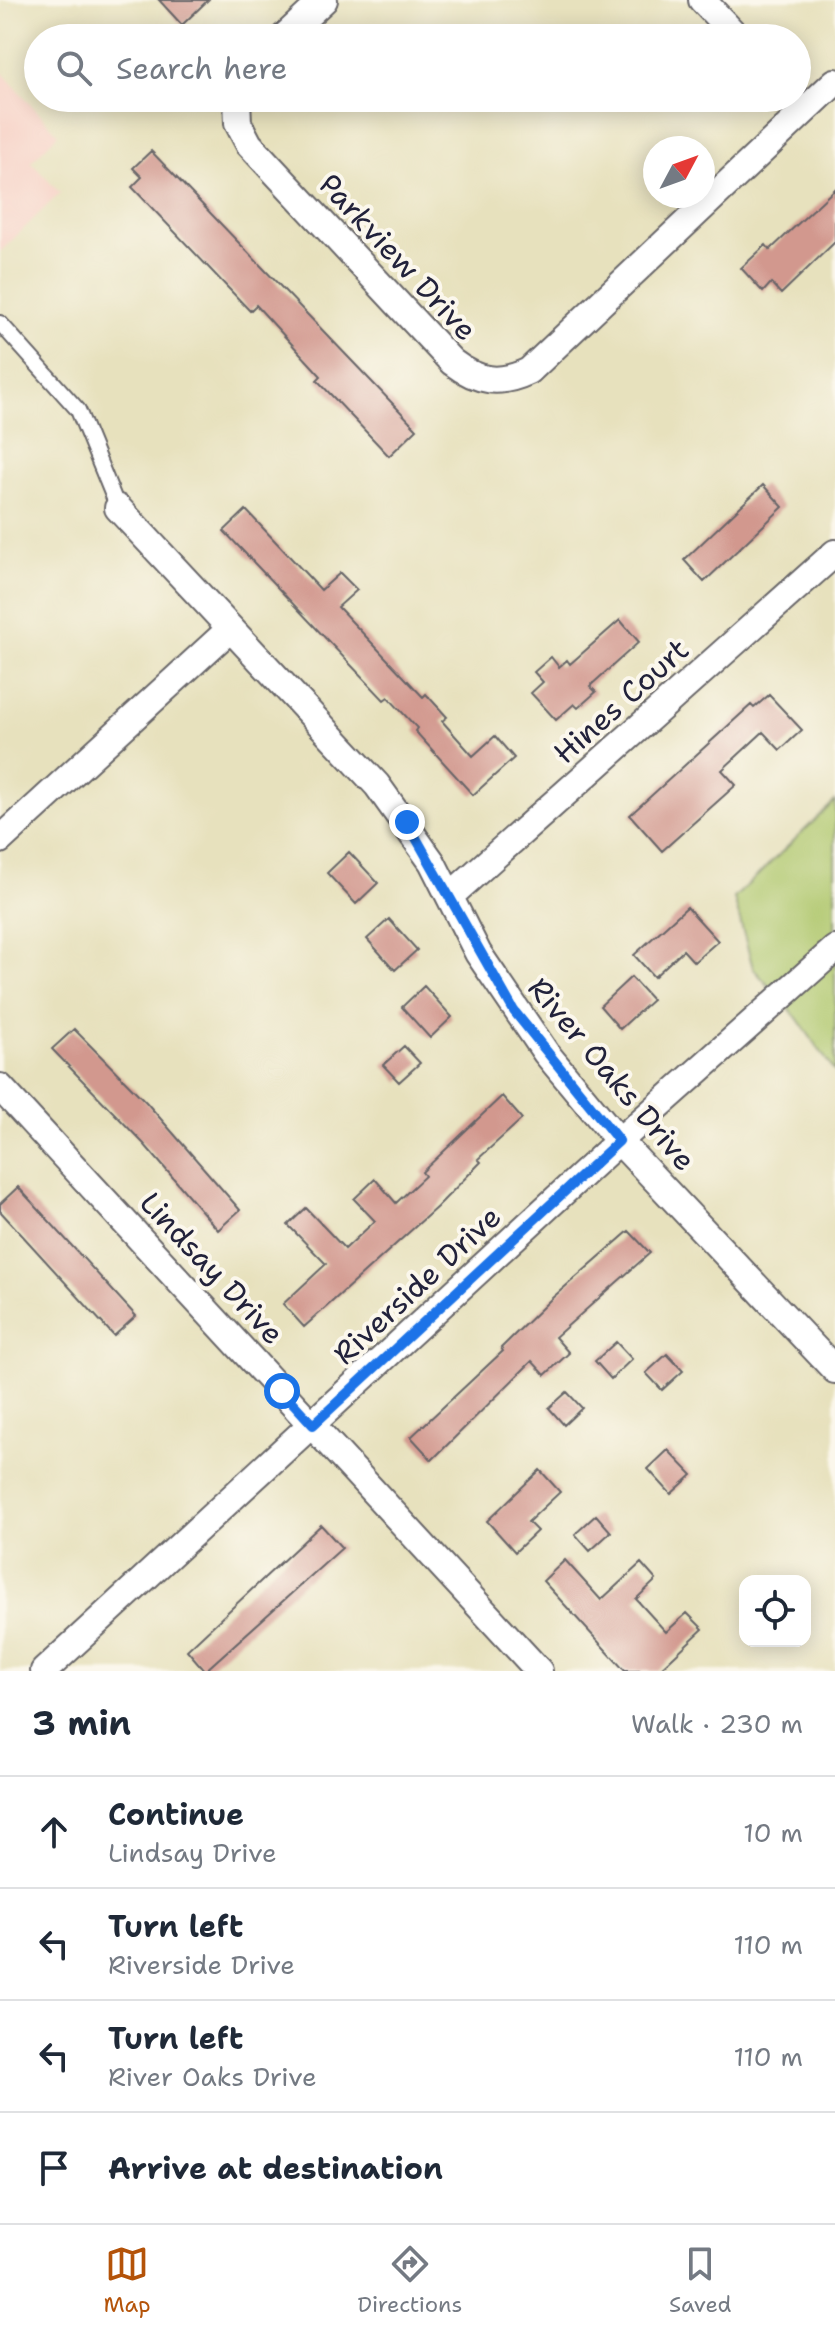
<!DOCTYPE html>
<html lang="en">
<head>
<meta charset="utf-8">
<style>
	body { margin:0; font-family:"Shantell Sans",sans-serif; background:#f2f2f3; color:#1f2937 }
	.controls { position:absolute; right:24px; bottom:24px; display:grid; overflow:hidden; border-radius:16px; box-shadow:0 4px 20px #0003 }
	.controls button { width:72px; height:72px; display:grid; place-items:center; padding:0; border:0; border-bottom:2px solid #e0e1e3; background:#fff; color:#1f2937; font:40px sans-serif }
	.compass { position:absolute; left:643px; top:136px; width:72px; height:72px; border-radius:50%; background:#fff; box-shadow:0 4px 20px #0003; rotate:49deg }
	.stop { position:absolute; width:24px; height:24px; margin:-18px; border:6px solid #1a73e8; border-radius:50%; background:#fff }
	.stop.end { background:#1a73e8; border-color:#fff; box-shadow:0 2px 8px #0008 }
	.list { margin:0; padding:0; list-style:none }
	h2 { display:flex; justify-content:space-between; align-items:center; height:104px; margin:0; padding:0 32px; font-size:34px }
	h2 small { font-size:26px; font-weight:400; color:#747a83 }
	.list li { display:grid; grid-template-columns:52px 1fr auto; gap:24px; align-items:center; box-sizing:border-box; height:112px; padding:0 32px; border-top:2px solid #e0e1e3 }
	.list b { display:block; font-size:30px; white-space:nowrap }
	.list p { margin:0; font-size:26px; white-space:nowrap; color:#747a83 }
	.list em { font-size:26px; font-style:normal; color:#747a83 }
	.icon { flex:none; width:44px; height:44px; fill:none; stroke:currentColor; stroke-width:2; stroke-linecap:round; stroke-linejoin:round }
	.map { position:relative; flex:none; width:835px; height:1671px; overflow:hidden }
	.search { position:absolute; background:#fff; box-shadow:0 4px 20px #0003; left:24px; right:24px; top:24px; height:88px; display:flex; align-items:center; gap:20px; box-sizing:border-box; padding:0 28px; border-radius:44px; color:#747a83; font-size:30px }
	.sheet { height:552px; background:#fff }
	nav { display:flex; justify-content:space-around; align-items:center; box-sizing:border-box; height:112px; border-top:2px solid #e0e1e3; background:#fff; font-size:22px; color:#747a83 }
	nav a { display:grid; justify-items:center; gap:4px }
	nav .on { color:#b45309 }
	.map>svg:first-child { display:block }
	.built { fill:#f7d1c6 }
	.green { fill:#b0c86e; stroke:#697554; stroke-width:2 }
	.building { fill:#d2988e }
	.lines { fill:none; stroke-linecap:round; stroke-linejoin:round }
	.lane-casing { stroke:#676568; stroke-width:18 }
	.street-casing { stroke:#676568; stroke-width:30 }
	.lane { stroke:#fff; stroke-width:14 }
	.street { stroke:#fff; stroke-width:26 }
	.route { stroke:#1a73e8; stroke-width:10 }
	.labels { text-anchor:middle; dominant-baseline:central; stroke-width:8; stroke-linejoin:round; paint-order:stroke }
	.street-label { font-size:30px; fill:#22223b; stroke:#fbf7ec }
</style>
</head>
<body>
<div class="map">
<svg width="835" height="1671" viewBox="0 0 835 1671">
	<rect width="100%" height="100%" fill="#fbf7ec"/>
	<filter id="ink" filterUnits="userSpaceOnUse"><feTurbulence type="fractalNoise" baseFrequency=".0125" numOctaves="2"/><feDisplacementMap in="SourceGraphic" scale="16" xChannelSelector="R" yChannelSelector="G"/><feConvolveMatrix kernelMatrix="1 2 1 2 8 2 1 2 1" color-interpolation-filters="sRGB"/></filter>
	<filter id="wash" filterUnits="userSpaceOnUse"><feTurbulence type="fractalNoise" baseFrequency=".006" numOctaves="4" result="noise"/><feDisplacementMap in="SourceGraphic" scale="32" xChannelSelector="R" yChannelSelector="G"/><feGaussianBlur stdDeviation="1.8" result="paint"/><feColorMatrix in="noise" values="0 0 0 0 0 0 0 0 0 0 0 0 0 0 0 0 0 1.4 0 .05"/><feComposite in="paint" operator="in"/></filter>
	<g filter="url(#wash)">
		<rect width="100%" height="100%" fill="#e7e1bd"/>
		<path class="built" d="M0 70 58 134 31 162 60 193 0 252Z"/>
		<path class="green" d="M835 801V1072L797 1018 753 968 734 898Z"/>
		<g id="blocks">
			<path class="building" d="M159 0H208L182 25Z
				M151 151 417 429 389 456 317 380 321 376 256 305 250 311 132 187 142 177 133 168Z
				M835 189V242L781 294 771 283 763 292 741 268 766 245 770 250Z
				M763 485 783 507 704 582 684 560Z
				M246 510 321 590 340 573 357 590 338 607 423 697 426 694 447 717 442 721 473 756 495 736 514 758 473 795 415 731 417 728 388 697 384 700 224 531Z
				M620 620 639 642 590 686 596 692 578 708 574 704 556 720 531 693 543 682 534 672 551 657 559 667 567 660 570 664Z
				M769 695 802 730 780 750 763 732 722 770 736 785 662 851 630 815 751 705 754 708Z
				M349 852 378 883 356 904 327 873Z
				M687 907 718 941 694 962 683 950 654 977 634 955Z
				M389 919 417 950 395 970 367 939Z
				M631 977 652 1000 620 1029 600 1006Z
				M424 986 452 1017 430 1038 402 1007Z
				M74 1029 146 1102 240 1210 218 1230 144 1144 52 1049Z
				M404 1046 420 1063 399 1082 383 1065Z
				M502 1096 522 1119 478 1159 481 1162 437 1207 304 1327 283 1304 326 1264 288 1225 306 1208 345 1249 375 1221 354 1199 375 1179 396 1203 425 1176 422 1172Z
				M18 1187 136 1316 114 1336 0 1211V1204Z
				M629 1231 650 1253 555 1337 569 1353 545 1375 532 1361 432 1460 411 1437 503 1351 501 1348 551 1299Z
				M616 1342 632 1359 611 1379 595 1361Z
				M667 1354 683 1371 662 1390 646 1373Z
				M567 1392 582 1408 564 1425 549 1408Z
				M668 1450 692 1475 671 1494 648 1469Z
				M540 1470 560 1492 528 1522 537 1531 515 1552 487 1521Z
				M596 1515 611 1532 590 1551 575 1534Z
				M321 1525 342 1548 205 1671 187 1650Z
				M565 1560 601 1600 641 1563 656 1580 636 1599 666 1632 687 1613 703 1629 658 1671H625L543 1581Z"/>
		</g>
	</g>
	<g filter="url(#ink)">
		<use href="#blocks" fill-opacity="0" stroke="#676568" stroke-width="2"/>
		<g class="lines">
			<g class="lane-casing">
				<path id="lane" d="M0 323 78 410 118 508"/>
			</g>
			<g class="street-casing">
				<path id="street" d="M702 0 738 38
					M283 38 324 0
					M237 98 238 123 249 144 452 362C478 382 500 385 529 371L835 82
					M118 508 377 785 432 862 478 953 546 1053 619 1141 835 1370
					M0 840 230 629
					M450 896 835 553
					M0 1087 539 1671
					M44 1671 619 1141 835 949"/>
			</g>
			<use href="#lane" class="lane"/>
			<use href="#street" class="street"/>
		</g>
	</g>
	<g class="lines" filter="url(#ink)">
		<path class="route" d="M282 1391 313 1425 619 1141 514 1011 407 822"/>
	</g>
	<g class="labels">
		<g class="street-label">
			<text transform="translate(398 257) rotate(47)">Parkview Drive</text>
			<text transform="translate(621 701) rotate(-42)">Hines Court</text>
			<text transform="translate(612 1074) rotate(50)">River Oaks Drive</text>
			<text transform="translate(212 1268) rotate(47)">Lindsay Drive</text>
			<text transform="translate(417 1285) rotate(-43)">Riverside Drive</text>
		</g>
	</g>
</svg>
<div class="controls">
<button><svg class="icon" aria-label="locate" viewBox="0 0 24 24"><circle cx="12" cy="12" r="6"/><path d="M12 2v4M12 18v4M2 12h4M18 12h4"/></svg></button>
</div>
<svg class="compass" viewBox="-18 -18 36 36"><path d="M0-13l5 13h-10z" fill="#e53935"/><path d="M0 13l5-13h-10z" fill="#747a83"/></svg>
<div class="stop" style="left:282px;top:1391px"></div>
<div class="stop end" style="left:407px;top:822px"></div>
<div class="search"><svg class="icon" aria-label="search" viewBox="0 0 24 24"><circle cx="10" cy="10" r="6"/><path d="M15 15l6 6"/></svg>Search here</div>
</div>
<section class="sheet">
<h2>3 min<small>Walk · 230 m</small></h2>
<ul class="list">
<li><svg class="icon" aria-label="ahead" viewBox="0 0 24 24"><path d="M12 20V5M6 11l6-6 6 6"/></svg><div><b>Continue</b><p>Lindsay Drive</p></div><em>10 m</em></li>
<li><svg class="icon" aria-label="left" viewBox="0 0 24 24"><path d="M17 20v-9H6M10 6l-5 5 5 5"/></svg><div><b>Turn left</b><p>Riverside Drive</p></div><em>110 m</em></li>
<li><svg class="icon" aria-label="left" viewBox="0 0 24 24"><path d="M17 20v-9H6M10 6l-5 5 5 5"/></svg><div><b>Turn left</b><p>River Oaks Drive</p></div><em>110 m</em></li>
<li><svg class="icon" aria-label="arrive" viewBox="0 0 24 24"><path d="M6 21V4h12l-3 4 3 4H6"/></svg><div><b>Arrive at destination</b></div></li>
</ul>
</section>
<nav>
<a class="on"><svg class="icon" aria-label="map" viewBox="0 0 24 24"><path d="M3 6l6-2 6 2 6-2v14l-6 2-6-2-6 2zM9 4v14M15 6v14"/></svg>Map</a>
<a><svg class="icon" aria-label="directions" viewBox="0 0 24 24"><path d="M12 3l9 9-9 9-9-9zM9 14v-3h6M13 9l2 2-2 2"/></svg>Directions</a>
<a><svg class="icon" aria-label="saved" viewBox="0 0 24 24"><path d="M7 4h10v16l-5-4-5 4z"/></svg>Saved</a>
</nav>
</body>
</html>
